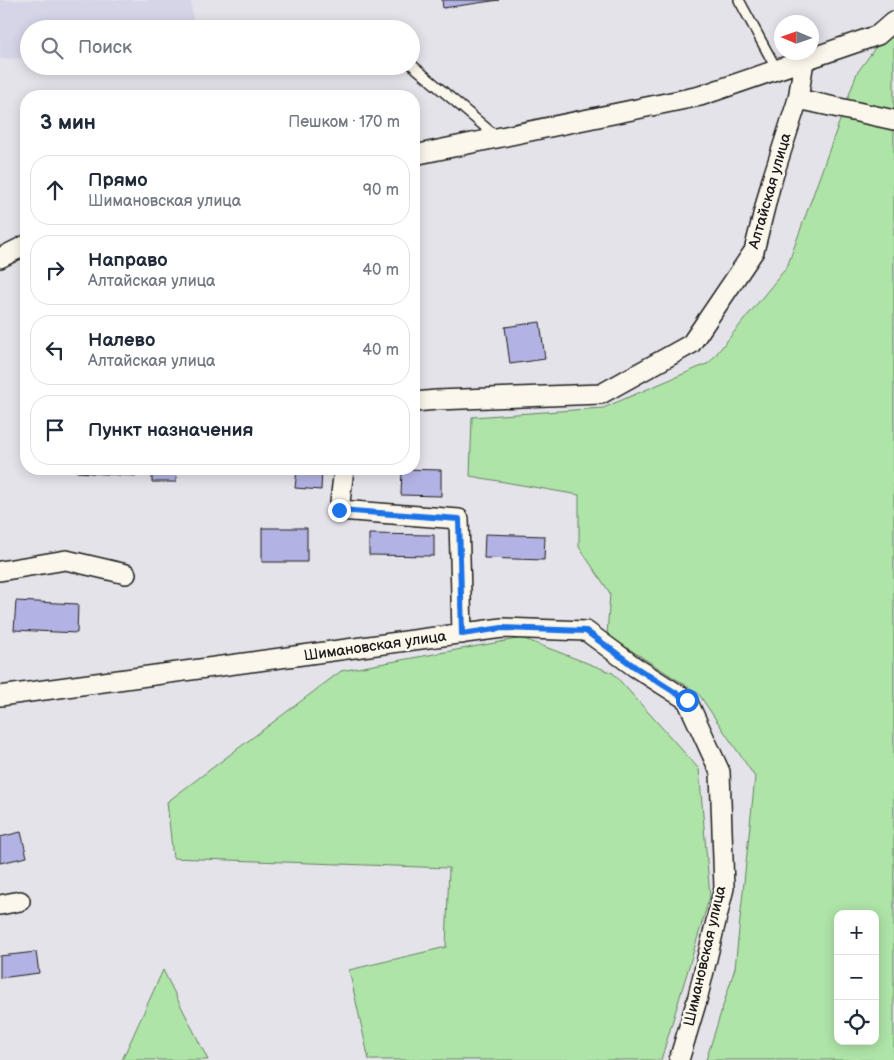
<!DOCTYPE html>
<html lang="ru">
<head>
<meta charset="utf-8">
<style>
	body { margin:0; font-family:"Balsamiq Sans",sans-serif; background:#f6f6f7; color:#1f2937 }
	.controls { position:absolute; right:15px; bottom:15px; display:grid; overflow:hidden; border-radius:10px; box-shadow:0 2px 12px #0003 }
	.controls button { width:45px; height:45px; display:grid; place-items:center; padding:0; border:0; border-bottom:1px solid #e0e1e3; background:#fff; color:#1f2937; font:25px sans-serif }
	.compass { position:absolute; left:774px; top:15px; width:45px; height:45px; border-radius:50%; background:#fff; box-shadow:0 2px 12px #0003; rotate:272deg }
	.stop { position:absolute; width:15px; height:15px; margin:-11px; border:4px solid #1a73e8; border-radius:50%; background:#fff }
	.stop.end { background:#1a73e8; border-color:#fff; box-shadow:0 1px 5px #0008 }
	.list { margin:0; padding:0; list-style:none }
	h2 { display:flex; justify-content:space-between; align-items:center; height:65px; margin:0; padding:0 20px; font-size:21px }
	h2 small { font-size:16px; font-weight:400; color:#747a83 }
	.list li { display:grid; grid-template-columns:32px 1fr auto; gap:15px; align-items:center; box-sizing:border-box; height:70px; margin:0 10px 10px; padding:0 10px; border:1px solid #e0e1e3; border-radius:20px }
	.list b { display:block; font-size:19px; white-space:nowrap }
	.list p { margin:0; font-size:16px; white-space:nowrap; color:#747a83 }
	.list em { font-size:16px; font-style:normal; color:#747a83 }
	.icon { flex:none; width:28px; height:28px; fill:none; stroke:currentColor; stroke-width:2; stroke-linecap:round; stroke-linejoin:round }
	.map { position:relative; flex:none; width:894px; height:1060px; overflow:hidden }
	.search { position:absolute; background:#fff; box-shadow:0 2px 12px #0003; left:20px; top:20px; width:400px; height:55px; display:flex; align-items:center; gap:12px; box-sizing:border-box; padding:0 18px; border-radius:28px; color:#747a83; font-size:19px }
	.panel { position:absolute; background:#fff; box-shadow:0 2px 12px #0003; left:20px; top:90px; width:400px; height:385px; border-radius:20px }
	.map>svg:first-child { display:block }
	.built { fill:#d6d5e8 }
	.green { fill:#aee4a7; stroke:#658062; fill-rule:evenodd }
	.building { fill:#b2b3e4; stroke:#1c1c1c }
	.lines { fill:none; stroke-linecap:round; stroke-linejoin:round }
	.service-casing { stroke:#1c1c1c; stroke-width:12 }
	.minor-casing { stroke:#1c1c1c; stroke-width:22 }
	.service { stroke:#fbf7ec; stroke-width:9 }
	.minor { stroke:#fbf7ec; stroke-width:19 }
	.route { stroke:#1a73e8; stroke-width:6 }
	.labels { text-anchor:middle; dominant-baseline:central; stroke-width:5; stroke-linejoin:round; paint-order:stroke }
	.street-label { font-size:15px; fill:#1c1c1c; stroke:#fbf7ec }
</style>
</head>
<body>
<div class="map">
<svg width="894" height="1060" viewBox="0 0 894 1060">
	<rect width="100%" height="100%" fill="#e5e3ea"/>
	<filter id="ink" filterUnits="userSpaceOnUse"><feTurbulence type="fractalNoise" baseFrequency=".02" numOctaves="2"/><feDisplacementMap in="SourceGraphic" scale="10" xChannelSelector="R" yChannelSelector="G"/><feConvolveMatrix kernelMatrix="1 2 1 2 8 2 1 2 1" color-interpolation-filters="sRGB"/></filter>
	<g filter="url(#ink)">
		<path class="built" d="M0 0H191L194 29H29V58L0 59Z"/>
		<path class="green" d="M894 22V1060H706L735 968 755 777 698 693 607 635 610 593 579 547V495L470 476 472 417 603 408 709 363 787 267 857 73ZM838 914H875V1041H838Z
			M522 638 613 673 699 769 710 896 661 1060H369L349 970 446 947 449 868 173 858 167 802 341 671Z
			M163 970 208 1060H122Z"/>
		<path class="building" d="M442 0H499L443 8Z
			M540 322 545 359 510 364 505 327Z
			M77 469H137V476L77 472Z
			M152 469H177L176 482H152Z
			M297 469H322L321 490 295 488Z
			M402 469 441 470V496L401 495Z
			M262 528H307V562H262Z
			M369 534 434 535V556L369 555Z
			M485 534 545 536 544 560 484 558Z
			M16 601 78 604 77 633 14 630Z
			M21 832 27 857 0 863V837Z
			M36 952 39 973 0 978V956Z"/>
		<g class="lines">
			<g class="service-casing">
				<path id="service" d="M739 0 777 70
					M411 64 498 138"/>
			</g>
			<g class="minor-casing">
				<path id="minor" d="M798 99 804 61
					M414 155 700 96 878 35 894 21
					M0 258 26 245
					M414 402 437 400 601 394 691 344 754 251 771 183 798 99 894 120
					M344 469 339 510 459 519 462 634
					M0 571 66 560 126 574
					M0 696 502 628 586 631 635 667 687 700 720 772 724 888 697 1000 679 1060
					M0 905 20 901"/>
			</g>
			<use href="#service" class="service"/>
			<use href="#minor" class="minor"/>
		</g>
	</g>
	<g class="lines" filter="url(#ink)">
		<path class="route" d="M339 510 459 519 462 634 502 628 586 631 635 667 687 700"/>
	</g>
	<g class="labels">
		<g class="street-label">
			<text transform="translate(770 191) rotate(-74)">Алтайская улица</text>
			<text transform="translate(375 646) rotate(-8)">Шимановская улица</text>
			<text transform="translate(705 956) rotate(-77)">Шимановская улица</text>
		</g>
	</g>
</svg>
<div class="controls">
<button>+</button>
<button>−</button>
<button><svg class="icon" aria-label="locate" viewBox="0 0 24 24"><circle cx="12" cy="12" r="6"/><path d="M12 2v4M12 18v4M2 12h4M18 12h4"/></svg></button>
</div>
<svg class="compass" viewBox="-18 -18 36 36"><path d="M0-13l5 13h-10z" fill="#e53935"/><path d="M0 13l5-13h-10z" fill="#747a83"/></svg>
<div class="stop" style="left:687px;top:700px"></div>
<div class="stop end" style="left:339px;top:510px"></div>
<div class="search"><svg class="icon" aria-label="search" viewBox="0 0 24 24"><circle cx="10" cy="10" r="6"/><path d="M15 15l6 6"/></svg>Поиск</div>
<section class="panel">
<h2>3 мин<small>Пешком · 170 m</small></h2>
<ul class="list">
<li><svg class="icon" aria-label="ahead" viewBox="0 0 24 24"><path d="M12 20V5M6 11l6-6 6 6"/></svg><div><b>Прямо</b><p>Шимановская улица</p></div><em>90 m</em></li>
<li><svg class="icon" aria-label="right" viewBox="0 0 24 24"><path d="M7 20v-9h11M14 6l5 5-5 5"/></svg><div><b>Направо</b><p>Алтайская улица</p></div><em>40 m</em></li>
<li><svg class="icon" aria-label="left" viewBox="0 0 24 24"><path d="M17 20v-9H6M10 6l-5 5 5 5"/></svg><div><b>Налево</b><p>Алтайская улица</p></div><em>40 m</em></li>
<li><svg class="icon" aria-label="arrive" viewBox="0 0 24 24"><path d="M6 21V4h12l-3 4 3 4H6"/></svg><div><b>Пункт назначения</b></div></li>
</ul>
</section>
</div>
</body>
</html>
